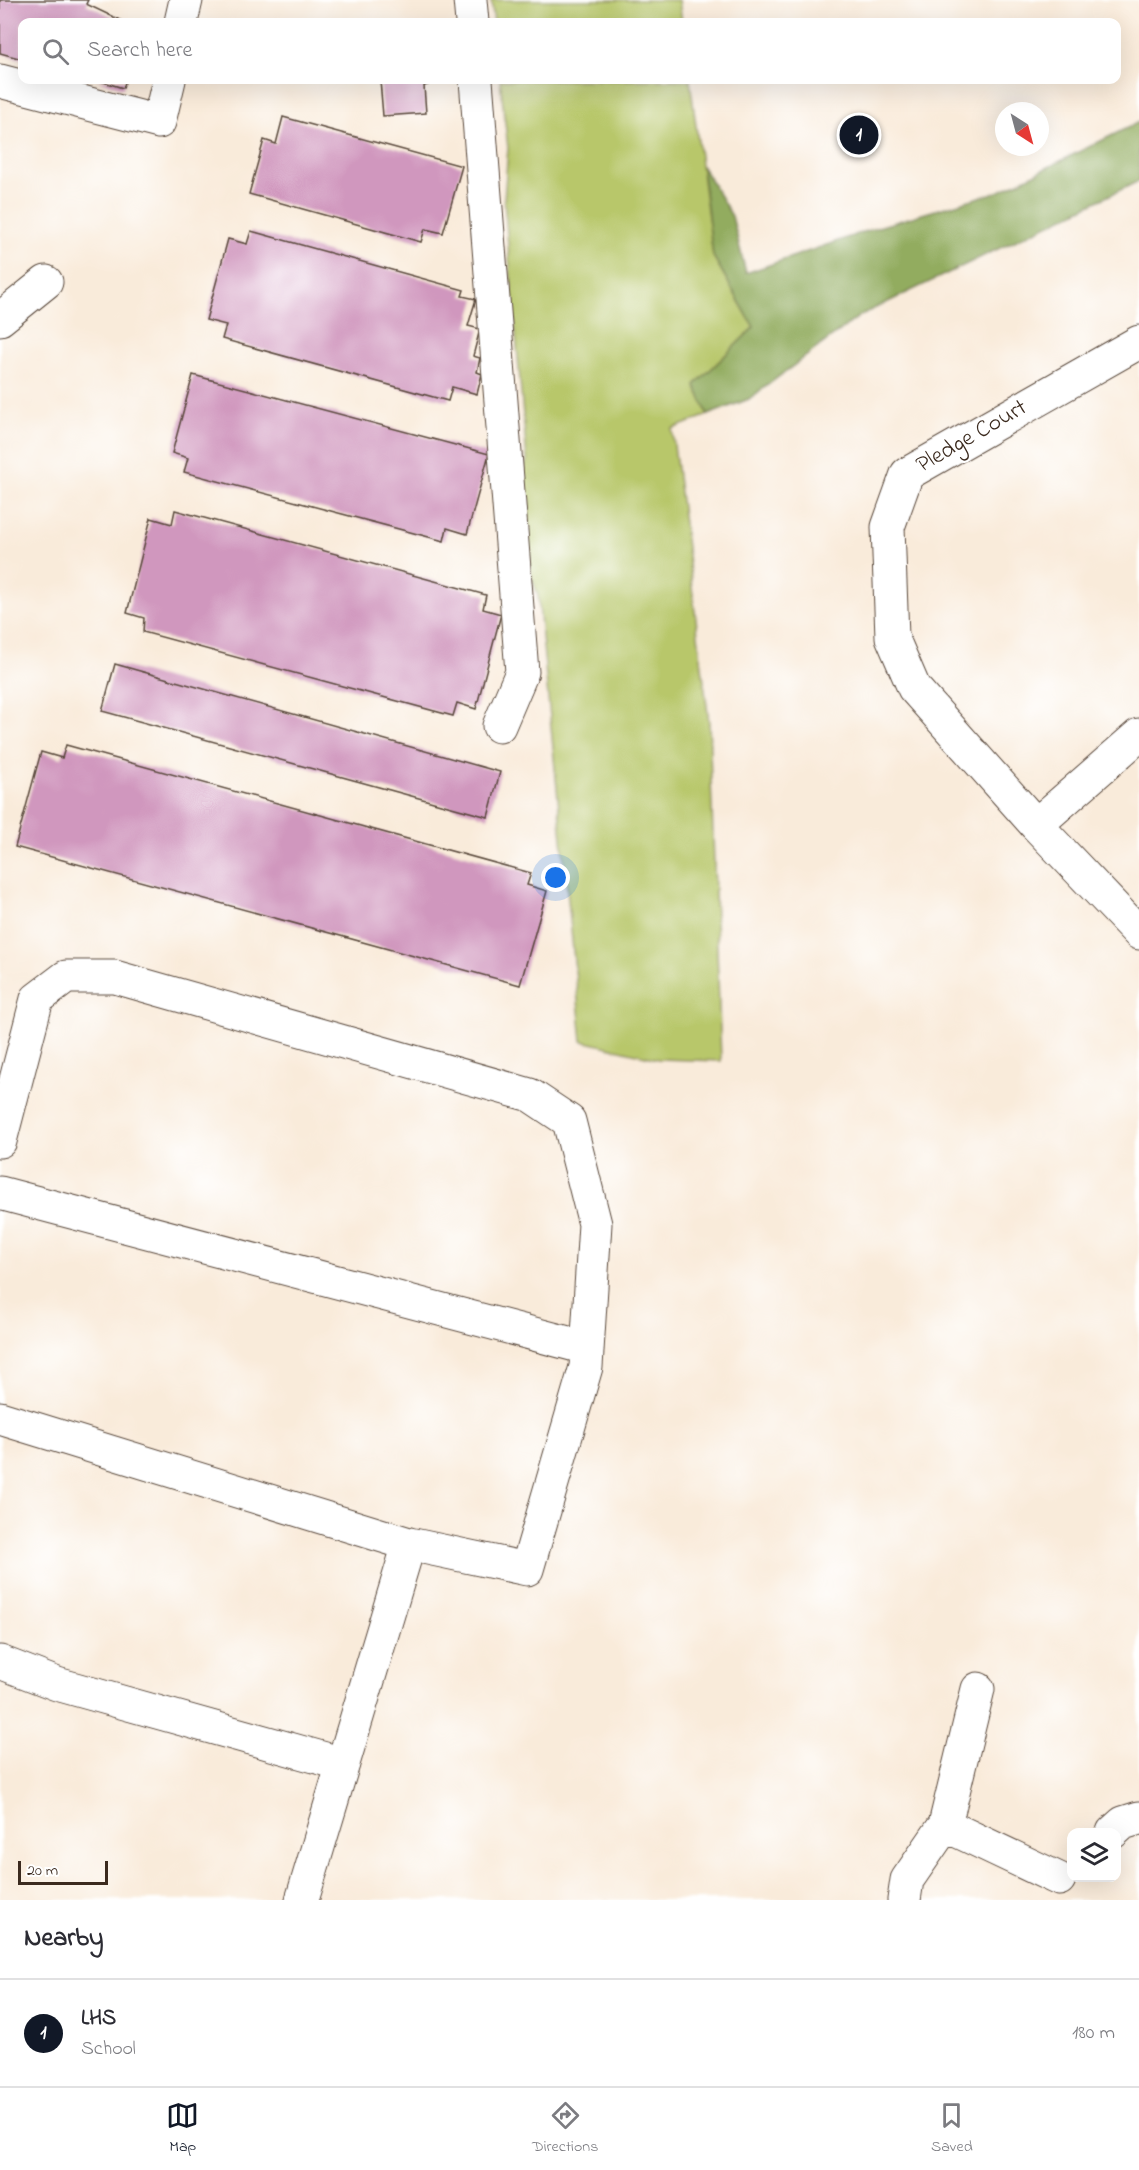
<!DOCTYPE html>
<html lang="en">
<head>
<meta charset="utf-8">
<style>
	body { margin:0; font-family:"Indie Flower",sans-serif; background:#f2f2f3; color:#2b2b33 }
	.controls { position:absolute; right:18px; bottom:18px; display:grid; overflow:hidden; border-radius:12px; box-shadow:0 6px 24px #0002 }
	.controls button { width:54px; height:54px; display:grid; place-items:center; padding:0; border:0; border-bottom:2px solid #e1e1e2; background:#fff; color:#2b2b33; font:30px sans-serif }
	.compass { position:absolute; left:995px; top:102px; width:54px; height:54px; border-radius:50%; background:#fff; box-shadow:0 6px 24px #0002; rotate:144deg }
	.scale { position:absolute; left:18px; bottom:15px; width:90px; box-sizing:border-box; padding-left:6px; border:3px solid #3b2a1e; border-top:0; font-size:16px; line-height:21px; white-space:nowrap; color:#3b2a1e; -webkit-text-stroke:4px #fff; paint-order:stroke }
	.you { position:absolute; left:556px; top:878px; width:21px; height:21px; margin:-15px; border:4px solid #fff; border-radius:50%; background:#1a73e8; box-shadow:0 0 0 9px #1a73e833 }
	.badge { display:grid; place-items:center; width:39px; height:39px; border-radius:50%; background:#111827; color:#fff; font-size:20px; font-weight:700 }
	.pin { position:absolute; translate:-50% -50%; border:3px solid #fff; box-shadow:0 2px 6px #0006 }
	.list { margin:0; padding:0; list-style:none }
	h2 { display:flex; justify-content:space-between; align-items:center; height:78px; margin:0; padding:0 24px; font-size:26px }
	h2 small { font-size:20px; font-weight:400; color:#7c7c81 }
	.list li { display:grid; grid-template-columns:39px 1fr auto; gap:18px; align-items:center; box-sizing:border-box; height:108px; padding:0 24px; border-top:2px solid #e1e1e2 }
	.list b { display:block; font-size:22px; white-space:nowrap }
	.list p { margin:0; font-size:20px; white-space:nowrap; color:#7c7c81 }
	.list em { font-size:20px; font-style:normal; color:#7c7c81 }
	.icon { flex:none; width:33px; height:33px; fill:none; stroke:currentColor; stroke-width:2; stroke-linecap:round; stroke-linejoin:round }
	.map { position:relative; flex:none; width:1139px; height:1900px; overflow:hidden }
	.search { position:absolute; background:#fff; box-shadow:0 6px 24px #0002; left:18px; right:18px; top:18px; height:66px; display:flex; align-items:center; gap:15px; box-sizing:border-box; padding:0 21px; border-radius:12px; color:#7c7c81; font-size:22px }
	.sheet { height:186px; background:#fff }
	nav { display:flex; justify-content:space-around; align-items:center; box-sizing:border-box; height:84px; border-top:2px solid #e1e1e2; background:#fff; font-size:16px; color:#7c7c81 }
	nav a { display:grid; justify-items:center; gap:3px }
	nav .on { color:#111827 }
	.map>svg:first-child { display:block }
	.green { fill:#b8c76a; stroke:#7a7844; stroke-width:1.5 }
	.forest { fill:#92ac5e; stroke:#666b3e; stroke-width:1.5 }
	.building { fill:#d097be }
	.lines { fill:none; stroke-linecap:round; stroke-linejoin:round }
	.minor-casing { stroke:#58473a; stroke-width:35 }
	.minor { stroke:#fff; stroke-width:33 }
	.labels { text-anchor:middle; dominant-baseline:central; stroke-width:4.5; stroke-linejoin:round; paint-order:stroke }
	.street-label { font-size:24px; fill:#3b2a1e; stroke:#fff }
</style>
</head>
<body>
<div class="map">
<svg width="1139" height="1900" viewBox="0 0 1139 1900">
	<rect width="100%" height="100%" fill="#fff"/>
	<filter id="ink" filterUnits="userSpaceOnUse"><feTurbulence type="fractalNoise" baseFrequency=".0167" numOctaves="2"/><feDisplacementMap in="SourceGraphic" scale="12" xChannelSelector="R" yChannelSelector="G"/><feConvolveMatrix kernelMatrix="1 2 1 2 8 2 1 2 1" color-interpolation-filters="sRGB"/></filter>
	<filter id="wash" filterUnits="userSpaceOnUse"><feTurbulence type="fractalNoise" baseFrequency=".008" numOctaves="4" result="noise"/><feDisplacementMap in="SourceGraphic" scale="24" xChannelSelector="R" yChannelSelector="G"/><feGaussianBlur stdDeviation="1.35" result="paint"/><feColorMatrix in="noise" values="0 0 0 0 0 0 0 0 0 0 0 0 0 0 0 0 0 1.4 0 .05"/><feComposite in="paint" operator="in"/></filter>
	<g filter="url(#wash)">
		<rect width="100%" height="100%" fill="#f9ebda"/>
		<path class="green" d="M491 0H679L682 22H494Z
			M500 80H690L713 256 754 327 695 385 708 415 672 429 709 722 721 1061 658 1059 582 1041 538 596 517 533V487L527 460 504 200 508 148Z"/>
		<path class="forest" d="M1139 122V181L861 315 749 399 708 415 695 385 754 327 713 256 702 166 732 216 746 273 878 227 1000 191Z"/>
		<g id="blocks">
			<path class="building" d="M0 0H88L86 4 124 22H22V59L0 53Z
				M97 80H126L123 88Z
				M380 80H428V85L424 86 426 113 383 116Z
				M283 117 462 166 443 233 425 229 421 242 249 194 264 140 276 144Z
				M251 231 464 290 462 296 476 299 468 326 480 329 473 356 480 358 477 372 482 374 477 394 452 387 448 401 222 339 226 325 206 320 228 239 247 244Z
				M193 375 489 454 467 534 447 528 444 541 184 472 188 458 172 453Z
				M175 510 486 595 483 609 501 614 476 709 457 703 453 716 143 632 144 618 127 613 151 518 172 524Z
				M115 664 500 772 488 817 102 711Z
				M66 745 531 873 527 885 547 891 520 985 15 847 41 752 62 758Z"/>
		</g>
	</g>
	<g filter="url(#ink)">
		<use href="#blocks" fill-opacity="0" stroke="#58473a" stroke-width="1.5"/>
		<g class="lines">
			<g class="minor-casing">
				<path id="minor" d="M470 0 472 22
					M181 22 186 0
					M476 80 522 672 499 726
					M0 81 159 122 169 80
					M0 319 46 282
					M1139 342 907 474 888 527 892 637 914 688 1036 825 1139 933
					M1036 825 1139 735
					M0 1141 37 999 66 977H115L530 1095 569 1121 595 1224 586 1367 527 1569 409 1544 302 1900
					M0 1193 587 1348
					M0 1418 409 1544
					M0 1662 57 1684 343 1764
					M978 1689 945 1825 1059 1879
					M1113 1832 1123 1823 1139 1818
					M904 1900 907 1880 945 1825"/>
			</g>
			<use href="#minor" class="minor"/>
		</g>
	</g>
	<g class="labels">
		<g class="street-label">
			<text transform="translate(972 437) rotate(-30)">Pledge Court</text>
		</g>
	</g>
</svg>
<div class="controls">
<button><svg class="icon" aria-label="layers" viewBox="0 0 24 24"><path d="M12 4l9 5-9 5-9-5zM3 14l9 5 9-5"/></svg></button>
</div>
<svg class="compass" viewBox="-18 -18 36 36"><path d="M0-13l5 13h-10z" fill="#e53935"/><path d="M0 13l5-13h-10z" fill="#7c7c81"/></svg>
<div class="scale">20 m</div>
<div class="you"></div>
<div class="pin badge" style="left:859px;top:135px">1</div>
<div class="search"><svg class="icon" aria-label="search" viewBox="0 0 24 24"><circle cx="10" cy="10" r="6"/><path d="M15 15l6 6"/></svg>Search here</div>
</div>
<section class="sheet">
<h2>Nearby<small></small></h2>
<ul class="list">
<li><span class="badge">1</span><div><b>LHS</b><p>School</p></div><em>180 m</em></li>
</ul>
</section>
<nav>
<a class="on"><svg class="icon" aria-label="map" viewBox="0 0 24 24"><path d="M3 6l6-2 6 2 6-2v14l-6 2-6-2-6 2zM9 4v14M15 6v14"/></svg>Map</a>
<a><svg class="icon" aria-label="directions" viewBox="0 0 24 24"><path d="M12 3l9 9-9 9-9-9zM9 14v-3h6M13 9l2 2-2 2"/></svg>Directions</a>
<a><svg class="icon" aria-label="saved" viewBox="0 0 24 24"><path d="M7 4h10v16l-5-4-5 4z"/></svg>Saved</a>
</nav>
</body>
</html>
